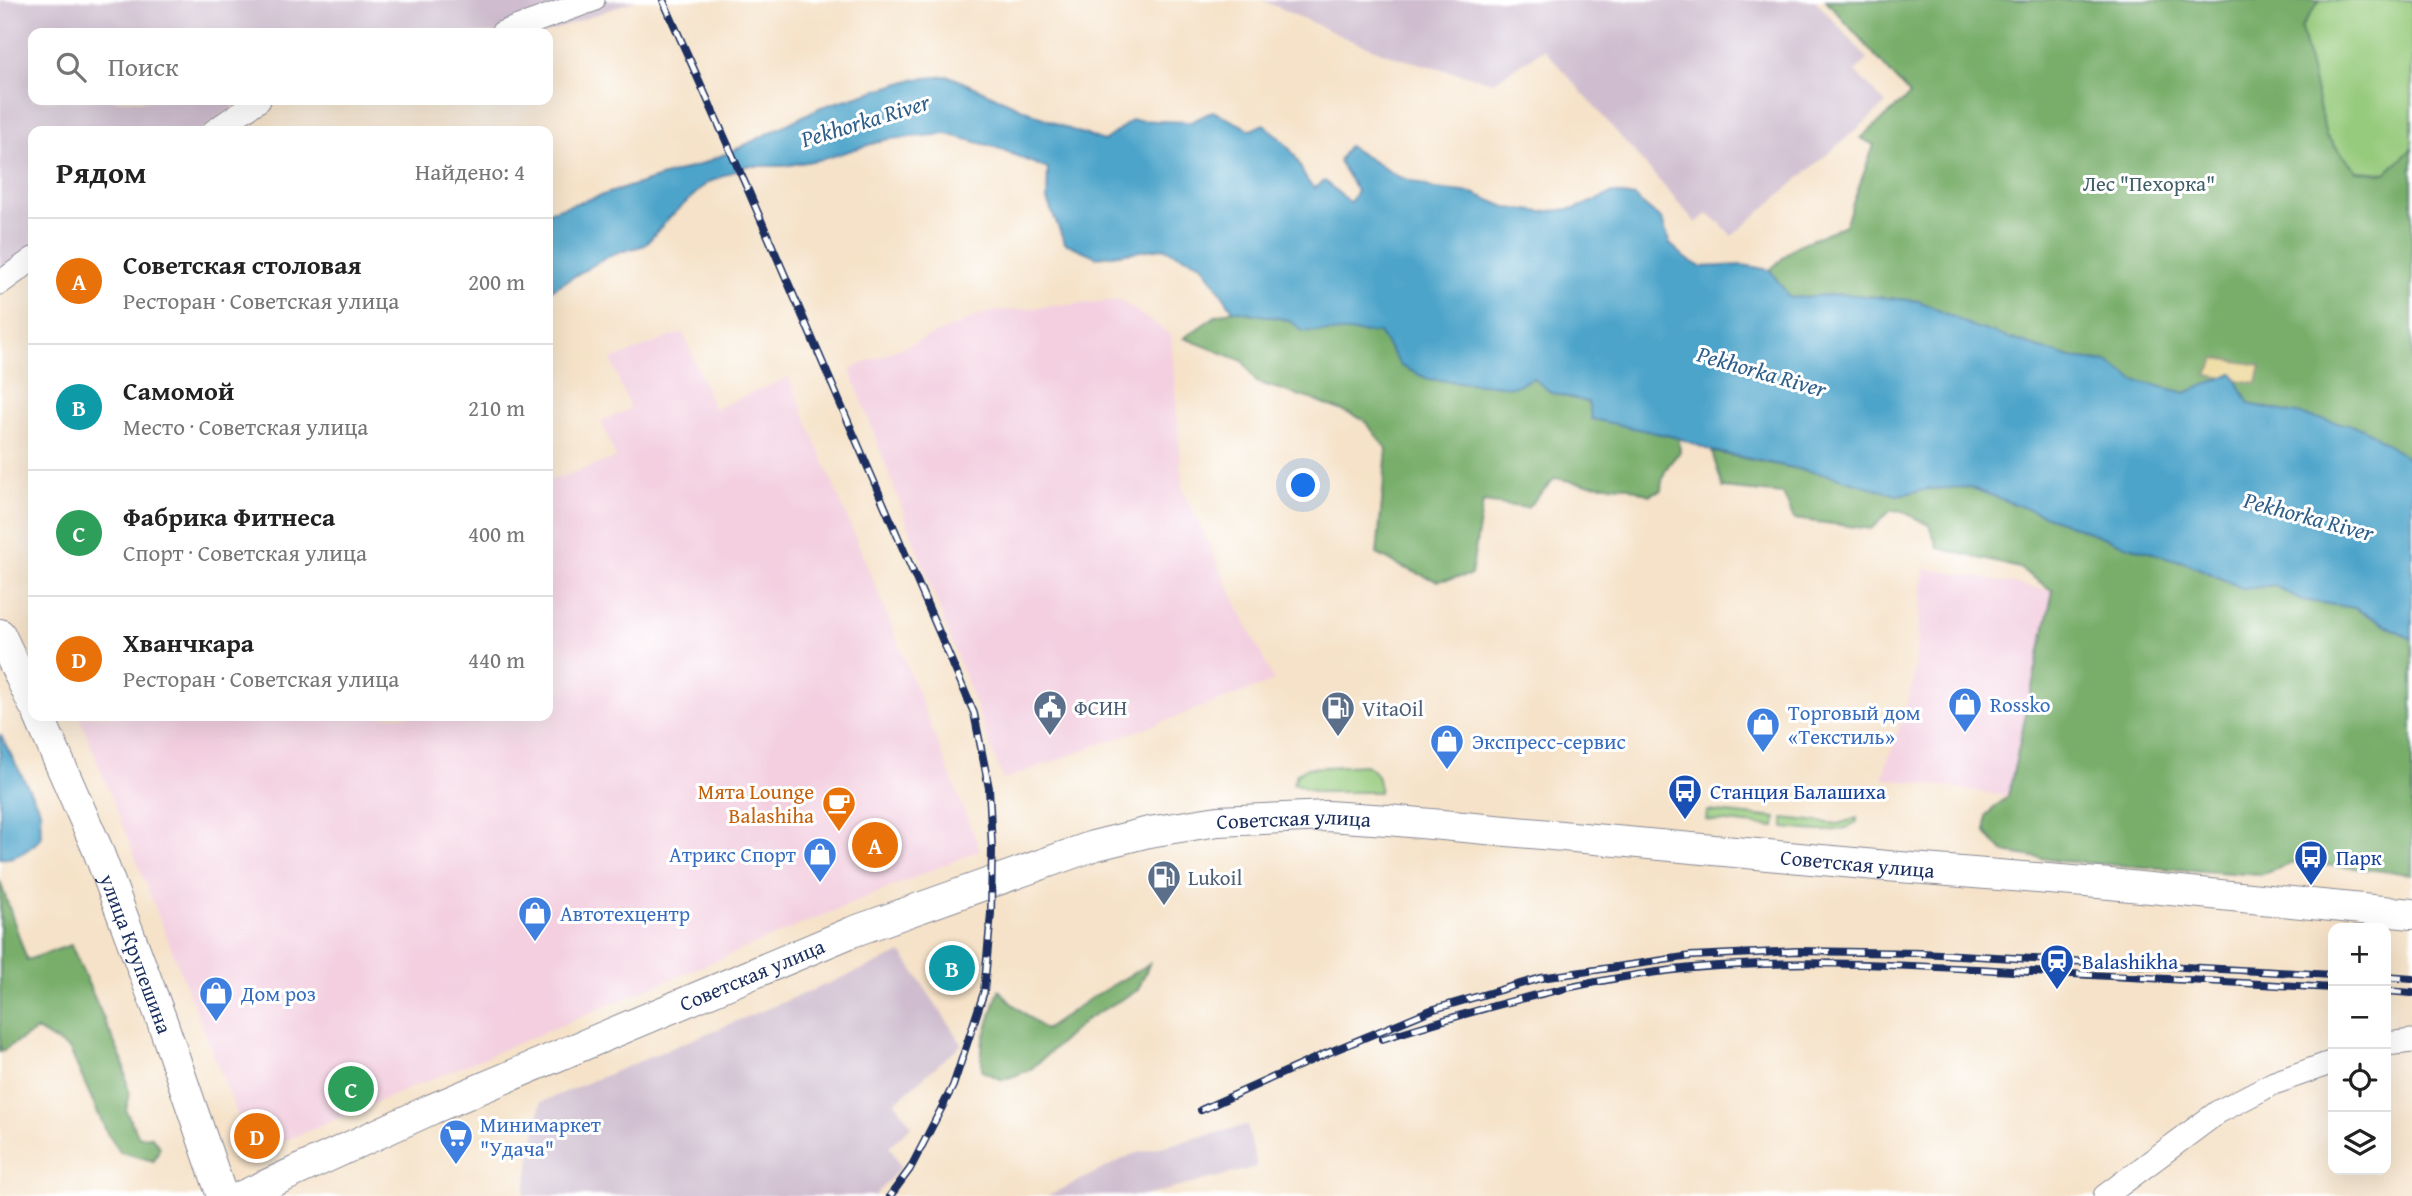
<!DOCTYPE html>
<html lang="ru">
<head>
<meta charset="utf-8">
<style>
	body { margin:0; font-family:"Gentium Book Plus",serif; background:#f6f6f6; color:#222 }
	.controls { position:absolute; right:21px; bottom:21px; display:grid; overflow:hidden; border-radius:14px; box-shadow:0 7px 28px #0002 }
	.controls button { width:63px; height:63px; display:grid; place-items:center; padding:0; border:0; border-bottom:2px solid #e0e0e0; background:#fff; color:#222; font:35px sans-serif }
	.you { position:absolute; left:1304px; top:486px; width:24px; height:24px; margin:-18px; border:5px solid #fff; border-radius:50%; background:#1a73e8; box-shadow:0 0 0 10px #1a73e833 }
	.badge { display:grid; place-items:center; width:46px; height:46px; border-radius:50%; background:#d1495b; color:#fff; font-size:23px; font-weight:700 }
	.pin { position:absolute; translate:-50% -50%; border:4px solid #fff; box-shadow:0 2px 7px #0006 }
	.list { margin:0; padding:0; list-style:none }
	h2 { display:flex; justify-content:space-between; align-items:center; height:91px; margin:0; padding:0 28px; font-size:30px }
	h2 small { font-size:23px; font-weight:400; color:#767676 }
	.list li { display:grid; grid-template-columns:46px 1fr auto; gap:21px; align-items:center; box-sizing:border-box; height:126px; padding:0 28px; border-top:2px solid #e0e0e0 }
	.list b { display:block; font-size:26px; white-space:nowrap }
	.list p { margin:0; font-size:23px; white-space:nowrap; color:#767676 }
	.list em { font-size:23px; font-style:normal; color:#767676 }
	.icon { flex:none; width:38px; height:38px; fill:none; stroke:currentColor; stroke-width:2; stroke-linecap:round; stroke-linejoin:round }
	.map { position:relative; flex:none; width:2412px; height:1196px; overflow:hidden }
	.search { position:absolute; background:#fff; box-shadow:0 7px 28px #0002; left:28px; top:28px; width:525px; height:77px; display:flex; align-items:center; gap:18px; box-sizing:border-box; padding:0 24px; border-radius:14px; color:#767676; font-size:26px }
	.panel { position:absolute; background:#fff; box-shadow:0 7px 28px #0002; left:28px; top:126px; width:525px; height:595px; border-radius:14px }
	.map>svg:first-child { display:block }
	.built { fill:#f3cfe0 }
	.industrial { fill:#cfbdcf }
	.green { fill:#96ca7b; stroke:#587c6c; stroke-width:2 }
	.forest { fill:#78ae6b; stroke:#4a6e64; stroke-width:2 }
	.sand { fill:#eeda9e; stroke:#84847e; stroke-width:2 }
	.water { fill:#4da4ca; stroke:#346a94; stroke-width:2 }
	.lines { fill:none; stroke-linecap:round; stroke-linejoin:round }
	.minor-casing { stroke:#888893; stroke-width:25 }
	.major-casing { stroke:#888893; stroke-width:32 }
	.minor { stroke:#fff; stroke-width:23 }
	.major { stroke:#fff; stroke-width:30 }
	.rail-casing { stroke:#1b2f5e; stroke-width:8 }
	.rail { stroke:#fff; stroke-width:5; stroke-dasharray:16; stroke-linecap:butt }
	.labels { text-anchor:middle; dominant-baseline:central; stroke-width:6; stroke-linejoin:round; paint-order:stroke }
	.park-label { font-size:21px; fill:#405e67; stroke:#fff }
	.shop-label { font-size:21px; fill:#366cbe; stroke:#fff; text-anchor:start }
	.service-label { font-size:21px; fill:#4e5e75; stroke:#fff; text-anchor:start }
	.food-label { font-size:21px; fill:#c56008; stroke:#fff; text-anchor:end }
	.transit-label { font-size:21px; fill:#164399; stroke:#fff; text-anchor:start }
	.street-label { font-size:21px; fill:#1b2f5e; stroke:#fff }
	.water-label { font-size:23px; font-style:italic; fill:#2f5e89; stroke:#fff }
</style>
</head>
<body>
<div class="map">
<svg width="2412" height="1196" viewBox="0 0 2412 1196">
	<rect width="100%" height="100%" fill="#fff"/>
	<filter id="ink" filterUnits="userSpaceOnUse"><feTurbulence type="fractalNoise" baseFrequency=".0143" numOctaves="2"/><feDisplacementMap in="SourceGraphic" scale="14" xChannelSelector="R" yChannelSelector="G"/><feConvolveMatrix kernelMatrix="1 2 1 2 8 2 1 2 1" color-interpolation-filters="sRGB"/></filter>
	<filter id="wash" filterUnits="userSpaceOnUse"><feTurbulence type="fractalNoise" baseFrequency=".00686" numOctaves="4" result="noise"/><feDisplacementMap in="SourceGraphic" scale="28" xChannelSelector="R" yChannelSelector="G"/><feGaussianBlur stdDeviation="1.57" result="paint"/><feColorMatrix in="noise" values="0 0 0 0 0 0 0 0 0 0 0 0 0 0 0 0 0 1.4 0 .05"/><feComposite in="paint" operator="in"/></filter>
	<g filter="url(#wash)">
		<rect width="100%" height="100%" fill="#f5e2c8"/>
		<path class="built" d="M1120 300 1171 335 1183 491 1274 681 1003 780 850 369 988 312Z
			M683 332 714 409 789 377 880 597 980 850 253 1154 79 716H548V481L616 458 601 421 630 409 611 360Z
			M1924 568 2053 591 2008 796 1882 778 1913 685Z"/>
		<path class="industrial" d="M0 0H636L546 33H348L344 27 335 33H33V100H243L200 131H33V252L0 276Z
			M1262 0H1815L1868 59 1855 71 1886 104 1732 236 1720 223 1707 214 1696 223 1544 49 1493 82 1398 58 1348 39Z
			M902 953 962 1044 895 1102 912 1126 889 1146 901 1167 874 1196H524L541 1102Z
			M1247 1125 1257 1167 1144 1196H1048L1133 1154Z"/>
		<path class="green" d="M2320 0H2412V149L2386 173 2356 171 2326 136 2300 28Z
			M1366 765C1377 772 1380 779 1379 792H1315L1293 783 1297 774 1306 768Z
			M1707 811 1776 818 1775 827 1706 820Z
			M1784 818 1838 824 1857 818V823C1834 836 1809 830 1784 828Z"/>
		<path class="forest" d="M1826 0H2320L2301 28 2326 136 2357 171 2386 173 2412 149V461L2363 428 2249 404 2233 373 2186 393 2134 380 2108 362 2071 358 1973 327 1919 301 1843 294 1790 298 1770 270 1796 246 1845 225 1874 145 1861 138 1910 95Z
			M1233 310 1289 320 1304 331 1379 332 1401 366 1533 378 1552 393 1588 402 1593 419 1679 438 1680 452C1668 464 1662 472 1661 490L1649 495 1626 486 1585 484 1555 478 1527 508 1483 502 1471 575 1437 581 1402 567 1377 554 1387 449 1363 419 1317 401 1256 382 1243 361 1184 338 1217 315Z
			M1712 452 1833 476 1897 495 1929 489 1969 487 2119 543 2187 563 2244 589 2273 585 2302 600 2354 608 2412 639V874L2296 862 2260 875 2058 861 2004 852 1986 833V815L2008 796 2053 591 2019 568 1938 548 1929 525 1900 510 1890 511 1871 529 1794 519 1783 494 1723 488Z
			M0 881 27 960 71 945 123 1062 129 1095 126 1111 139 1137 151 1136 160 1147 154 1161 120 1152 107 1133 70 1050 37 1030 0 1052Z
			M1149 964 1138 990 1087 1019 1030 1070 1003 1080 982 1071V1045L999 990 1010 1002 1045 1030 1091 998Z"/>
		<path class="sand" d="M2216 358 2261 365 2257 383 2207 375Z"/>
		<path class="water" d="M949 76 1066 128 1104 141 1132 120 1191 122 1213 111 1251 130 1264 124C1275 134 1289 145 1296 158 1303 170 1303 179 1314 188L1325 181 1350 203 1357 191 1339 161 1348 146 1397 176 1435 189 1473 193 1508 208 1543 212 1577 208 1613 193 1634 197 1662 220 1670 244 1687 259 1701 267 1743 265 1770 270 1790 298 1843 294 1919 301 1974 327 2071 358 2108 362 2134 380 2186 393 2233 373 2249 404 2363 428 2412 461V639L2355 608 2302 600 2273 585 2244 589 2187 563 2119 543 1969 487 1929 489 1897 495 1833 476 1712 451 1679 438 1592 419 1588 402 1552 393 1533 378 1513 387 1428 379 1401 366 1379 333 1303 331 1289 320 1233 310 1202 264 1163 248 1097 257 1065 243 1047 200 1048 169 998 148 947 134 888 139 823 159 784 166H746L707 183 669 218 645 245 610 255 548 292V212L699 165 739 148 821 107 914 79Z
			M0 734 40 810 41 838C31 848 15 860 0 858Z"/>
	</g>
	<g filter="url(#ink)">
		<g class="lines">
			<g class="minor-casing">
				<path id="minor" d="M502 33 593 0
					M214 131 259 100
					M0 283 33 259
					M2386 1044 2412 1041
					M2105 1196 2218 1112 2274 1083 2333 1062"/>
			</g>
			<g class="major-casing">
				<g id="major">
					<path d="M0 634 33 704"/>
					<path id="s1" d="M39 716 97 848 162 1021 222 1196"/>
					<path id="s2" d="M242 1196 432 1109 852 932 1093 846 1149 832 1218 821 1327 816 1388 820 1887 866 2110 884 2412 914"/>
				</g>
			</g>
			<use href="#minor" class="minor"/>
			<use href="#major" class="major"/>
			<g class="rail-casing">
				<path id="rail" d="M663 0 748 190 974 713 989 788 992 848 991 913 984 992 953 1086 910 1169 890 1196
					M2386 977 2412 979
					M2386 991 2412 993
					M1382 1039C1484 1007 1586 978 1692 968 1793 959 1894 965 1994 970 2107 975 2220 982 2333 988
					M1201 1110 1325 1054 1431 1010 1541 978 1691 956 1797 951 1921 953 2333 975"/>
			</g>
			<use href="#rail" class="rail"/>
		</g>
	</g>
	<defs>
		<g id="shop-pin" transform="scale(1.75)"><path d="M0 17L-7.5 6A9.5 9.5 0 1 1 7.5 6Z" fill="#3f7fe0" stroke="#fff"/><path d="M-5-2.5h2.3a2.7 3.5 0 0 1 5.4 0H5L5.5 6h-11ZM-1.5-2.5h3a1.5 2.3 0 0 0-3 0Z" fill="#fff"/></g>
		<g id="civic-pin" transform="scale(1.75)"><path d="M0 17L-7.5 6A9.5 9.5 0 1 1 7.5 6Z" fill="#5c6f8a" stroke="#fff"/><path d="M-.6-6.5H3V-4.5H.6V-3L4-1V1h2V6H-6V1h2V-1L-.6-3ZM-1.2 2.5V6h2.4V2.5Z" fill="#fff"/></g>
		<g id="fuel-pin" transform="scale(1.75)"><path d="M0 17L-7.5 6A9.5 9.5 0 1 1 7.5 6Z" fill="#5c6f8a" stroke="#fff"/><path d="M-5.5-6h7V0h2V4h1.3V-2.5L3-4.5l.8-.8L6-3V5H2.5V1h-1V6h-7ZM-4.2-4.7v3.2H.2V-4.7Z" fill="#fff"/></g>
		<g id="bus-pin" transform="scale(1.75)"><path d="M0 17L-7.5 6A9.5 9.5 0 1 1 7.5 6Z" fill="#1a4fb4" stroke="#fff"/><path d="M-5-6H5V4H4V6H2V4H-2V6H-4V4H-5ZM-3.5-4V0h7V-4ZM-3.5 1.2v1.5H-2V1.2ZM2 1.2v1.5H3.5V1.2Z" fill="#fff"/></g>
		<g id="cafe-pin" transform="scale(1.75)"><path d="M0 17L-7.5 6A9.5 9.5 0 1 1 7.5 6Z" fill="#e8710a" stroke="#fff"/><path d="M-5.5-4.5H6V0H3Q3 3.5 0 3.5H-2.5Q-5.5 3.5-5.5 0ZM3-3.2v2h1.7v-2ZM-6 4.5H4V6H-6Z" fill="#fff"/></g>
		<g id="station-pin" transform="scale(1.75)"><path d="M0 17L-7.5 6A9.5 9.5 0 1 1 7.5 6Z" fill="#1a4fb4" stroke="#fff"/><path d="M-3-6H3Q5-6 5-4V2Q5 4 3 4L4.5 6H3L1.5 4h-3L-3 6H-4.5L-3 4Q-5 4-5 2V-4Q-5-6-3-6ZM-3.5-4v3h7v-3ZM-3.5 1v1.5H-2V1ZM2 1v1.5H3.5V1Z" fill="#fff"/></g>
		<g id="supermarket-pin" transform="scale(1.75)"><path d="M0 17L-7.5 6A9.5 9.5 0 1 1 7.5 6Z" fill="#3f7fe0" stroke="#fff"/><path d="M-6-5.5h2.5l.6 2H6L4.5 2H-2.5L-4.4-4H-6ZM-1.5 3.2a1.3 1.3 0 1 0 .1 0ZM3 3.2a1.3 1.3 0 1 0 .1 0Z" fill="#fff"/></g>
	</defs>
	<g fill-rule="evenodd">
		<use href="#shop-pin" x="1965" y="704"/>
		<use href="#civic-pin" x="1050" y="707"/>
		<use href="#fuel-pin" x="1338" y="708"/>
		<use href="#shop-pin" x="1763" y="724"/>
		<use href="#shop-pin" x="1447" y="741"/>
		<use href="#bus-pin" x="1685" y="791"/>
		<use href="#cafe-pin" x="839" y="803"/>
		<use href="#shop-pin" x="820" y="854"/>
		<use href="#bus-pin" x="2311" y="857"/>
		<use href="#fuel-pin" x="1164" y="877"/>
		<use href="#shop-pin" x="535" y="913"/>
		<use href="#station-pin" x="2057" y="961"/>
		<use href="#shop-pin" x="216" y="993"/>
		<use href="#supermarket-pin" x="456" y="1136"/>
	</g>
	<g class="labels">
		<g class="park-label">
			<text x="2149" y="183">Лес "Пехорка"</text>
		</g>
		<g class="shop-label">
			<text x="1990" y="704">Rossko</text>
			<text x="1788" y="712">Торговый дом<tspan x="1788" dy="24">«Текстиль»</tspan></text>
			<text x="1472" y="741">Экспресс-сервис</text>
			<text x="796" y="854" text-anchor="end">Атрикс Спорт</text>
			<text x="560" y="913">Автотехцентр</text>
			<text x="241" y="993">Дом роз</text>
			<text x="480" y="1124">Минимаркет<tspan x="480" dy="24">"Удача"</tspan></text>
		</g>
		<g class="service-label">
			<text x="1074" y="707">ФСИН</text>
			<text x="1362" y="708">VitaOil</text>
			<text x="1188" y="877">Lukoil</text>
		</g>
		<g class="food-label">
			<text x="814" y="791">Мята Lounge<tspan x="814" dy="24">Balashiha</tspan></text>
		</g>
		<g class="transit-label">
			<text x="1710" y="791">Станция Балашиха</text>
			<text x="2336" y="857">Парк</text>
			<text x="2082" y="961">Balashikha</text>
		</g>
		<g class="street-label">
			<text stroke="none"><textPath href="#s2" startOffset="1124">Советская улица</textPath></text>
			<text stroke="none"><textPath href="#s2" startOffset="1690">Советская улица</textPath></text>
			<text stroke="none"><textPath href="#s1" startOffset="257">улица Крупешина</textPath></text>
			<text stroke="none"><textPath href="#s2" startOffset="556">Советская улица</textPath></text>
		</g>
		<g class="water-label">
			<text transform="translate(865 120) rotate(-17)">Pekhorka River</text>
			<text transform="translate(1762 371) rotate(16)">Pekhorka River</text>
			<text transform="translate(2309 516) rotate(15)">Pekhorka River</text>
		</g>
	</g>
</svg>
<div class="controls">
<button>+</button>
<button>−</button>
<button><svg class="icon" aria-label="locate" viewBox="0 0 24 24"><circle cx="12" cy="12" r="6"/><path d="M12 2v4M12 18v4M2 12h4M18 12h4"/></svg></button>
<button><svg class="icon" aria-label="layers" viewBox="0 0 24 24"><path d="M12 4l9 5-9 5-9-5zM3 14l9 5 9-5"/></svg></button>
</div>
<div class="you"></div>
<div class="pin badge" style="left:875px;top:845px;background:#e8710a">A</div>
<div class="pin badge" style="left:952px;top:968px;background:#0f9aa8">B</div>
<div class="pin badge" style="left:351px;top:1089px;background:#2e9e5b">C</div>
<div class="pin badge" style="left:257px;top:1136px;background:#e8710a">D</div>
<div class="search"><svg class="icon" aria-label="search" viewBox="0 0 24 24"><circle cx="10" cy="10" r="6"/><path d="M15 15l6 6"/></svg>Поиск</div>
<section class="panel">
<h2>Рядом<small>Найдено: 4</small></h2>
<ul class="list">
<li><span class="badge" style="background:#e8710a">A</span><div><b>Советская столовая</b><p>Ресторан · Советская улица</p></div><em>200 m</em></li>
<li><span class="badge" style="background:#0f9aa8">B</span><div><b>Самомой</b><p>Место · Советская улица</p></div><em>210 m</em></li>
<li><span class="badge" style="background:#2e9e5b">C</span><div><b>Фабрика Фитнеса</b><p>Спорт · Советская улица</p></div><em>400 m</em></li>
<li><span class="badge" style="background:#e8710a">D</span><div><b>Хванчкара</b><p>Ресторан · Советская улица</p></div><em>440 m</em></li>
</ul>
</section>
</div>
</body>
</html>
